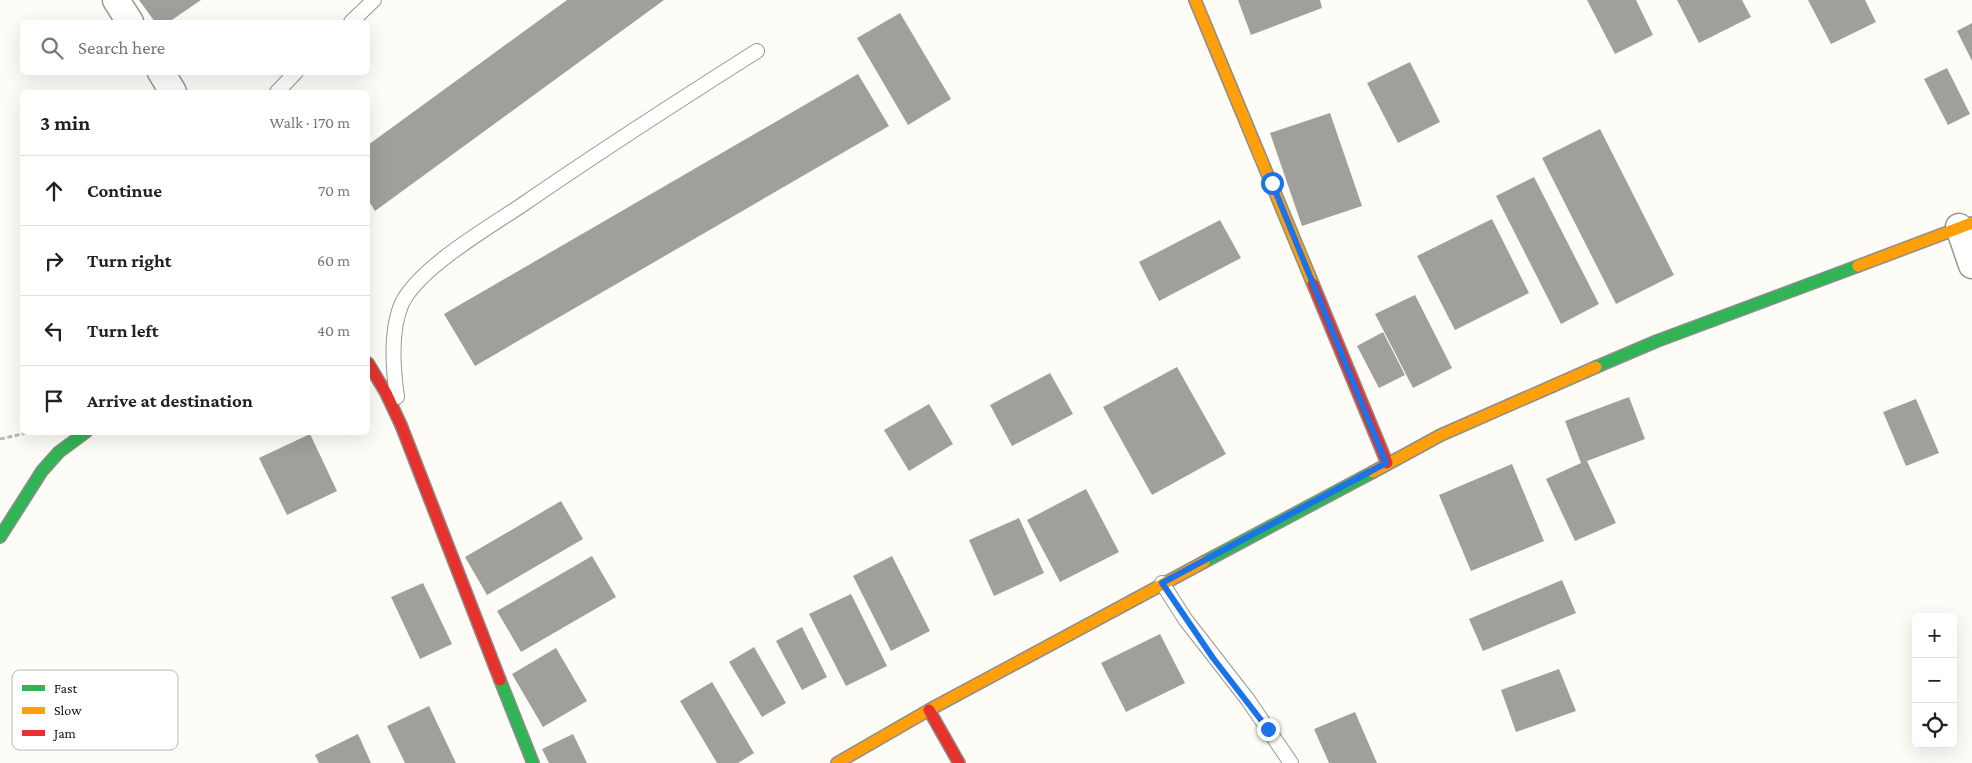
<!DOCTYPE html>
<html lang="en">
<head>
<meta charset="utf-8">
<style>
	body { margin:0; font-family:"Crimson Pro",serif; background:#f6f6f6; color:#222 }
	.controls { position:absolute; right:15px; bottom:15px; display:grid; overflow:hidden; border-radius:8px; box-shadow:0 5px 20px #0002 }
	.controls button { width:45px; height:45px; display:grid; place-items:center; padding:0; border:0; border-bottom:1px solid #e0e0e0; background:#fff; color:#222; font:25px sans-serif }
	.stop { position:absolute; width:15px; height:15px; margin:-11px; border:4px solid #1a73e8; border-radius:50%; background:#fff }
	.stop.end { background:#1a73e8; border-color:#fff; box-shadow:0 1px 5px #0008 }
	.list { margin:0; padding:0; list-style:none }
	h2 { display:flex; justify-content:space-between; align-items:center; height:65px; margin:0; padding:0 20px; font-size:21px }
	h2 small { font-size:16px; font-weight:400; color:#767676 }
	.list li { display:grid; grid-template-columns:32px 1fr auto; gap:15px; align-items:center; box-sizing:border-box; height:70px; padding:0 20px; border-top:1px solid #e0e0e0 }
	.list b { display:block; font-size:19px; white-space:nowrap }
	.list em { font-size:16px; font-style:normal; color:#767676 }
	.icon { flex:none; width:28px; height:28px; fill:none; stroke:currentColor; stroke-width:2; stroke-linecap:round; stroke-linejoin:round }
	.map { position:relative; flex:none; width:1972px; height:763px; overflow:hidden }
	.search { position:absolute; background:#fff; box-shadow:0 5px 20px #0002; left:20px; top:20px; width:350px; height:55px; display:flex; align-items:center; gap:12px; box-sizing:border-box; padding:0 18px; border-radius:8px; color:#767676; font-size:19px }
	.panel { position:absolute; background:#fff; box-shadow:0 5px 20px #0002; left:20px; top:90px; width:350px; height:345px; border-radius:8px }
	.map>svg:first-child { display:block }
	.building { fill:#a19f9c }
	.lines { fill:none; stroke-linecap:round; stroke-linejoin:round }
	.lane-casing { stroke:#979795; stroke-width:16 }
	.street-casing { stroke:#979795; stroke-width:29 }
	.fast-casing { stroke:#8e8d8b; stroke-width:14 }
	.slow-casing { stroke:#8e8d8b; stroke-width:14 }
	.jam-casing { stroke:#8e8d8b; stroke-width:14 }
	.path { stroke:#b9b9b8; stroke-width:3; stroke-dasharray:5 2.5; stroke-linecap:butt }
	.lane { stroke:#fffffe; stroke-width:14 }
	.street { stroke:#fffffe; stroke-width:26 }
	.fast { stroke:#30b455; stroke-width:11 }
	.slow { stroke:#ff9f0a; stroke-width:11 }
	.jam { stroke:#e5322d; stroke-width:11 }
	.route { stroke:#1a73e8; stroke-width:6 }
	.key { fill:#fff; stroke:#b8b8b8; stroke-width:1 }
	.key-label { font-size:14px; fill:#111 }
</style>
</head>
<body>
<div class="map">
<svg width="1972" height="763" viewBox="0 0 1972 763">
	<rect width="100%" height="100%" fill="#fdfcf7"/>
	<path class="building" d="M139 0H201L169 22H155Z
		M567 0H664L375 211 368 200V145Z
		M1238 0H1320L1322 8 1251 35Z
		M1587 0H1636L1653 35 1615 54Z
		M1677 0H1742L1751 17 1699 43Z
		M1808 0H1865L1876 22 1831 44Z
		M900 13 951 99 908 125 857 38Z
		M1972 23V61L1957 31Z
		M1410 62 1440 122 1398 143 1367 83Z
		M1947 68 1970 114 1948 125 1924 79Z
		M858 74 889 126 475 366 444 314Z
		M1330 113 1362 206 1302 226 1270 133Z
		M1600 129 1674 275 1616 304 1542 158Z
		M1534 177 1599 304 1561 324 1496 196Z
		M1492 219 1529 293 1455 330 1417 256Z
		M1220 220 1241 258 1159 301 1139 262Z
		M1415 295 1452 368 1413 388 1375 314Z
		M1383 332 1405 375 1379 388 1357 346Z
		M1177 367 1226 454 1152 495 1103 407Z
		M1050 373 1073 414 1012 446 990 405Z
		M1629 397 1645 439 1587 461 1616 523 1575 541 1546 479 1581 463 1565 421Z
		M1916 399 1939 453 1906 466 1883 412Z
		M929 404 953 444 909 471 884 430Z
		M310 434 337 491 287 515 259 458Z
		M1512 464 1544 541 1471 571 1439 495Z
		M1086 489 1119 552 1060 582 1027 520Z
		M561 501 583 539 487 595 465 557Z
		M1019 518 1044 573 994 596 969 540Z
		M592 556 616 597 521 652 497 611Z
		M892 556 930 631 891 651 853 576Z
		M1562 580 1576 613 1483 651 1469 619Z
		M423 583 452 644 420 659 391 597Z
		M851 594 887 666 846 686 809 614Z
		M802 627 827 677 802 690 776 641Z
		M1160 634 1185 683 1126 712 1101 663Z
		M754 647 786 703 762 717 729 662Z
		M556 648 587 701 543 727 512 674Z
		M1559 669 1576 711 1516 732 1501 690Z
		M712 682 754 753 738 763H717L680 701Z
		M429 706 456 763H405L387 726Z
		M1355 712 1377 763H1329L1314 729Z
		M358 734 371 763H319L315 755Z
		M573 734 587 763H549L542 749Z"/>
	<g class="lines">
		<g class="lane-casing">
			<path id="lane" d="M351 22 374 0
				M277 92 296 72
				M397 397C393 369 390 330 402 303 420 267 488 228 522 205 599 152 678 101 757 51
				M1162 583 1185 619 1248 700 1291 763"/>
		</g>
		<g class="street-casing">
			<path id="street" d="M116 0 130 22
				M161 72 173 92
				M1959 227 1972 265"/>
		</g>
		<g class="fast-casing">
			<path id="fast" d="M1596 367 1657 341 1858 266
				M0 537 42 471 59 452 86 432
				M1204 562 1373 472
				M500 680 533 763"/>
		</g>
		<g class="slow-casing">
			<path id="slow" d="M1195 0 1313 284
				M1858 266 1972 223
				M1373 472 1441 435 1596 367
				M837 763 929 710 1204 562"/>
		</g>
		<g class="jam-casing">
			<path id="jam" d="M1313 284 1387 463
				M368 363 386 393 401 425 500 680
				M929 710 959 763"/>
		</g>
		<path class="path" d="M0 439 31 432"/>
		<use href="#lane" class="lane"/>
		<use href="#street" class="street"/>
		<use href="#fast" class="fast"/>
		<use href="#slow" class="slow"/>
		<use href="#jam" class="jam"/>
	</g>
	<g class="lines">
		<path class="route" d="M1268 729 1213 658 1162 583 1386 463 1272 183"/>
	</g>
	<rect x="12" y="670" width="166" height="80" rx="8" class="key"/>
	<rect x="22" y="685" width="23" height="6" fill="#30b455"/>
	<rect x="22" y="707" width="23" height="7" fill="#ff9f0a"/>
	<rect x="22" y="730" width="23" height="6" fill="#e5322d"/>
	<g class="key-label">
		<text x="54" y="693">Fast</text>
		<text x="54" y="715">Slow</text>
		<text x="54" y="738">Jam</text>
	</g>
</svg>
<div class="controls">
<button>+</button>
<button>−</button>
<button><svg class="icon" aria-label="locate" viewBox="0 0 24 24"><circle cx="12" cy="12" r="6"/><path d="M12 2v4M12 18v4M2 12h4M18 12h4"/></svg></button>
</div>
<div class="stop" style="left:1272px;top:183px"></div>
<div class="stop end" style="left:1268px;top:729px"></div>
<div class="search"><svg class="icon" aria-label="search" viewBox="0 0 24 24"><circle cx="10" cy="10" r="6"/><path d="M15 15l6 6"/></svg>Search here</div>
<section class="panel">
<h2>3 min<small>Walk · 170 m</small></h2>
<ul class="list">
<li><svg class="icon" aria-label="ahead" viewBox="0 0 24 24"><path d="M12 20V5M6 11l6-6 6 6"/></svg><div><b>Continue</b></div><em>70 m</em></li>
<li><svg class="icon" aria-label="right" viewBox="0 0 24 24"><path d="M7 20v-9h11M14 6l5 5-5 5"/></svg><div><b>Turn right</b></div><em>60 m</em></li>
<li><svg class="icon" aria-label="left" viewBox="0 0 24 24"><path d="M17 20v-9H6M10 6l-5 5 5 5"/></svg><div><b>Turn left</b></div><em>40 m</em></li>
<li><svg class="icon" aria-label="arrive" viewBox="0 0 24 24"><path d="M6 21V4h12l-3 4 3 4H6"/></svg><div><b>Arrive at destination</b></div></li>
</ul>
</section>
</div>
</body>
</html>
